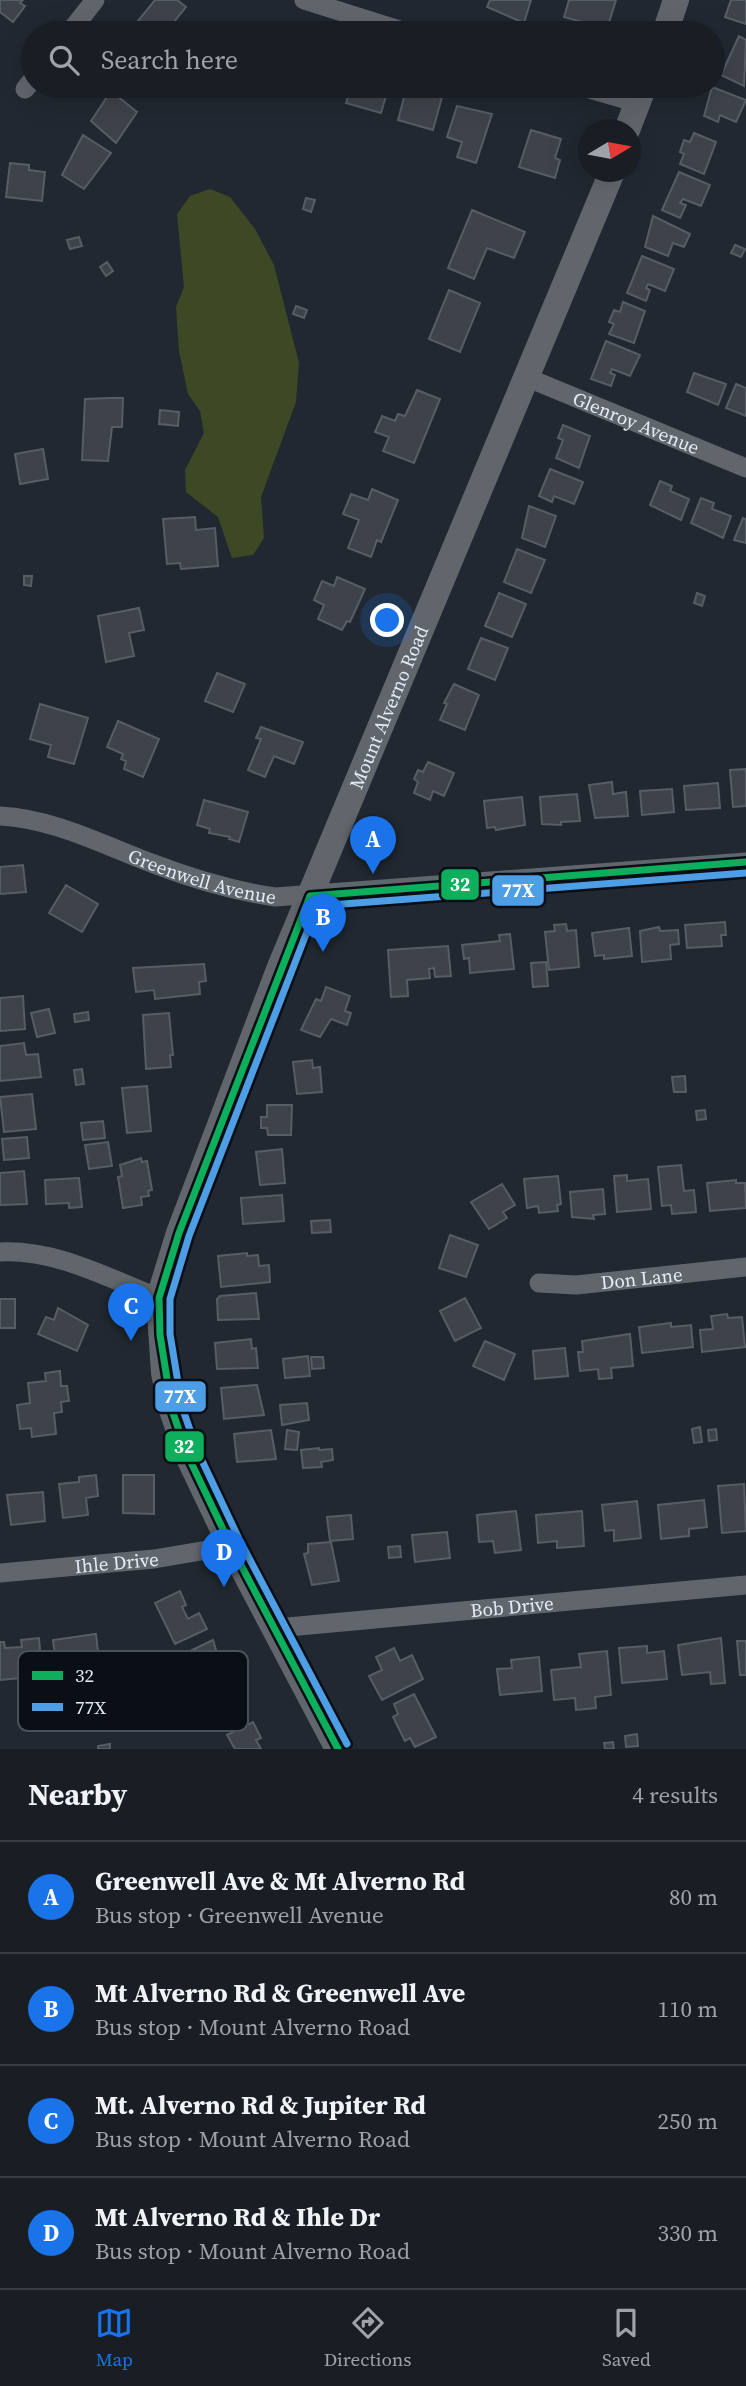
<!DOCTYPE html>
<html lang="en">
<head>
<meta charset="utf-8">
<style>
	body { margin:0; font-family:"Source Serif 4",serif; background:#22272d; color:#f1f3f6 }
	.compass { position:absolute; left:578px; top:119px; width:63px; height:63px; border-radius:50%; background:#191e25; box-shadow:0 7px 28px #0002; rotate:80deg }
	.you { position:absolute; left:388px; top:621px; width:24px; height:24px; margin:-18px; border:5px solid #fff; border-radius:50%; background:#1a73e8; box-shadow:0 0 0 10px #1a73e833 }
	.badge { display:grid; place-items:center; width:46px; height:46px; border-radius:50%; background:#1a73e8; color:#fff; font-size:23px; font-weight:700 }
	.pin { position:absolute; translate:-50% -58px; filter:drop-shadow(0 2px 4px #0008) }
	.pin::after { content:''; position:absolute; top:37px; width:24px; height:21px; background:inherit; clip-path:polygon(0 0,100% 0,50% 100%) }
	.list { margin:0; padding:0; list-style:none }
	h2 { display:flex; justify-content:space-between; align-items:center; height:91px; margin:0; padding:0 28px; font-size:30px }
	h2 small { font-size:23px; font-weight:400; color:#9fa2a7 }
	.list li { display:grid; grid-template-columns:46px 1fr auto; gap:21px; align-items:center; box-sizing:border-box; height:112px; padding:0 28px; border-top:2px solid #373c42 }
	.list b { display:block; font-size:26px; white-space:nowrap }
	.list p { margin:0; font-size:23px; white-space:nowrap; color:#9fa2a7 }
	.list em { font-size:23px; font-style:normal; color:#9fa2a7 }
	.icon { flex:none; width:38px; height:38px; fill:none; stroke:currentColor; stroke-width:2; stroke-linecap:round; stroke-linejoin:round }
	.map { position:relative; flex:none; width:746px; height:1749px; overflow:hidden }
	.search { position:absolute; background:#191e25; box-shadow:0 7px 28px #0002; left:21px; right:21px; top:21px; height:77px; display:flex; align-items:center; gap:18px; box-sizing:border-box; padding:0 24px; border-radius:38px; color:#9fa2a7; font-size:26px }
	.sheet { height:539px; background:#191e25 }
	nav { display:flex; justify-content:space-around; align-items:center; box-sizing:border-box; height:98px; border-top:2px solid #373c42; background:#191e25; font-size:19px; color:#9fa2a7 }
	nav a { display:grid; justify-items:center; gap:4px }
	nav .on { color:#1a73e8 }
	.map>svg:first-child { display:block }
	.green { fill:#3d4925 }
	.building { fill:#3e434b; stroke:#575d65; stroke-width:2 }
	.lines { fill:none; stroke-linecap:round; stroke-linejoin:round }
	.street { stroke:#61666c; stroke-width:19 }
	.secondary { stroke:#61666c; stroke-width:26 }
	.bus-1-casing { stroke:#0a0f17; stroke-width:12 }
	.bus-2-casing { stroke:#0a0f17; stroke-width:12 }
	.bus-1 { stroke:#0daf5c; stroke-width:7 }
	.bus-2 { stroke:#4d9ee5; stroke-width:7 }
	.labels { text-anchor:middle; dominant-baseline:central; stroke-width:6; stroke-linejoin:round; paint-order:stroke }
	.street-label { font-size:19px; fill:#e3ebf6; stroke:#0a0f17 }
	.key { fill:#0a0f17; stroke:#4b515a; stroke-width:2 }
	.key-label { font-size:19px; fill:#e3ebf6 }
	.line-badge { stroke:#0a0f17; stroke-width:2.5 }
	.badge-label { font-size:19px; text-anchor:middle; font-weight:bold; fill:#fff }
</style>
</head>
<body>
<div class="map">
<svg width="746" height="1749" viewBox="0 0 746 1749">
	<rect width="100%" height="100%" fill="#212831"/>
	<path class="green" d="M210 189 230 197 255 229 274 265 299 363 296 402 261 497 264 538 253 555 232 558 218 517 186 492 185 470 204 433 200 411 188 394 179 351 176 307 184 287 177 214 190 196Z"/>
	<path class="building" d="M0 0H23L20 3 25 6 13 22 0 12Z
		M155 0H177L186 7 165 33H151L137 22Z
		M490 0H531L524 23 487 7Z
		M569 0H616L607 29 564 17Z
		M731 0H746V24L725 17Z
		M739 36 746 40 744 86 721 75Z
		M317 86H339L337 92Z
		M351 86H389L381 113 346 103Z
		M712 87 746 100 736 122 720 115 718 122 704 116Z
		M406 90 442 97 433 130 398 120Z
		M111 91 137 112 116 143 91 121Z
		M457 106 492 114 476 163 457 157 462 142 447 137Z
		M531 130 561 139 555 158 560 160 555 178 519 167Z
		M694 133 716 142 704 174 680 164 684 154 680 152 684 140 690 142Z
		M83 135 111 153 84 189 62 175Z
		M10 163 29 165V170L45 172 42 201 6 197Z
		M679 172 710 185 701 206 683 199 680 203 686 205 680 218 662 210Z
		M306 198 315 200 311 212 303 209Z
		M472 210 525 232 514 258 487 248 474 279 448 268Z
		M653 216 690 234 684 247 673 243 668 256 645 247Z
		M79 237 82 246 70 249 67 240Z
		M735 245 745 249 741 257 731 253Z
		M642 256 674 269 665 291 648 284 646 288 650 290 646 301 627 293Z
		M107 262 113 271 106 276 100 267Z
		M449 290 480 303 460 352 429 339Z
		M623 302 645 311 634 343 609 334 614 324 609 322 614 310 620 312Z
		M296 306 307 310 304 318 293 314Z
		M606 341 640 355 630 376 612 369 610 373 615 375 611 386 591 379Z
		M694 373 726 384 718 405 687 392Z
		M736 384 746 388V416L726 408Z
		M417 390 440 399 414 463 383 451 389 437 375 432 382 416 395 421 398 414 405 416Z
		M110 398H123L122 427H112L108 461 82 460 85 399Z
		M160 410 179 412 178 426 159 424Z
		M563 425 590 436 579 468 556 458 563 440 558 438Z
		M43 449 48 479 20 484 15 454Z
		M550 469 583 482 574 504 554 496 552 502 539 496Z
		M660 481 672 486 670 491 689 499 681 520 650 505Z
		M372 489 398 500 381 542 377 540 371 557 348 548 359 520 343 514 351 494 368 500Z
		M701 498 714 503 712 509 731 516 723 538 691 523Z
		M529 506 556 516 545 547 522 538Z
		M195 517 196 530 215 528 218 566 181 569 180 563 167 564 163 519Z
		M743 518 746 519V543L734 540Z
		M517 549 545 560 531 593 504 582Z
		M24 576H32L31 586 24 585Z
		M337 577 365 589 350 622 347 621 342 630 318 619 324 605 314 600 322 581 334 586Z
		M499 593 526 604 512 637 485 626Z
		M697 593 705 596 702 606 694 603Z
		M139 608 144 630 129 633 134 656 106 662 98 616Z
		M481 638 508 648 495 680 468 669Z
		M217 673 245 684 233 712 205 701Z
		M454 684 479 695 465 730 440 720 447 704 444 703Z
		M40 704 88 718 74 764 48 757 51 745 30 739Z
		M118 721 159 739 143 777 124 769 126 761 121 759 123 754 107 747Z
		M261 727 303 742 294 764 274 756 265 777 248 770 261 739 256 738Z
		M428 762 454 773 444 796 433 791 430 800 414 793 418 782 414 779 418 770 423 772Z
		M746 769V806L733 807 730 770Z
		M612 782 613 794 626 792 628 816 595 818 589 785Z
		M718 783 720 808 686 810 684 786Z
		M672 789 674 812 642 815 640 791Z
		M577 794 580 821 561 822V825L542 824 540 797Z
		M522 797 525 825 496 830 495 827 487 828 484 801Z
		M204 800 248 812 239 842 229 839 230 837 209 833 210 829 197 825Z
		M23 865 26 892 0 894V867Z
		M66 885 98 904 82 932 49 913Z
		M725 922 726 935H721L722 946 687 948 685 925Z
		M566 924 567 931 576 930 579 967 549 970 545 932 555 931 554 925Z
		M659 927 660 931 678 930 679 944 670 945 671 959 642 962 640 931Z
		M629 928 632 956 604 959V955L595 956 592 933Z
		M510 934 514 969 470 973 469 958 464 959 462 945 500 941 499 935Z
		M448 946 451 976 435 977 434 968 429 969 430 978 407 980 408 996 391 997 388 950Z
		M546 962 548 986 533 987 531 963Z
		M204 964 206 981 199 982 200 994 155 999 154 990 136 992 133 968Z
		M326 987 350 996 345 1011 351 1013 347 1025 331 1019 320 1037 301 1030 316 999 321 1001Z
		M23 996 25 1029 0 1031V998Z
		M49 1009 55 1033 37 1037 31 1013Z
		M88 1012 89 1020 75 1022 74 1014Z
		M169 1013 173 1055H170L171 1067 146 1069 143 1015Z
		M24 1043 26 1055 38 1054 41 1077 0 1081V1046Z
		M312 1060 313 1068 320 1067 322 1092 297 1094 293 1062Z
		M82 1069 84 1084 76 1085 74 1070Z
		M685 1076 686 1092H674L672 1077Z
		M147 1086 151 1131 127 1133 122 1088Z
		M32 1094 36 1129 4 1132 0 1097Z
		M267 1105H292L291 1135H268L267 1128H261V1117H267Z
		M705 1110 706 1119 697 1120 696 1111Z
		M103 1121 105 1138 83 1140 81 1123Z
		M27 1137 29 1158 4 1160 2 1139Z
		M108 1142 112 1166 89 1169 85 1145Z
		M282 1149 285 1183 260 1185 256 1152Z
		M141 1158 142 1162 147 1161 152 1190 148 1191 149 1196 141 1197 142 1205 123 1208 118 1177 122 1176 120 1165Z
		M681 1165 684 1191 694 1190 696 1212 672 1214 671 1205 662 1206 658 1167Z
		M24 1171 27 1204 0 1205V1173Z
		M627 1175V1181L648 1179 651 1209 617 1212 614 1176Z
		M558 1176 561 1204 557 1205 558 1211 539 1213 538 1206 527 1208 524 1179Z
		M79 1178 82 1207 69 1208V1203L46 1204 45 1180Z
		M736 1180V1183H745L746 1208 710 1211 707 1183Z
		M502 1184 515 1205 503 1212 507 1218 489 1229 471 1202Z
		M603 1189 605 1214 593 1215 594 1219 572 1217 570 1192Z
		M282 1195 284 1221 243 1224 241 1198Z
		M330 1220 331 1232 312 1233 311 1221Z
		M450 1235 478 1245 466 1277 439 1268Z
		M247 1253V1256L258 1255 259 1266 269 1265 270 1282 221 1287 218 1256Z
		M256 1293 259 1319 218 1320 217 1299 220 1296Z
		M465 1298 481 1328 455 1341 440 1311Z
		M0 1299H15V1328H0Z
		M58 1308 88 1325 77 1351 38 1334 46 1317 54 1320Z
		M727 1314 728 1318 742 1317 745 1347 702 1352 700 1330 713 1329 711 1316Z
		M671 1323V1327L691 1325 693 1347 642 1353 639 1327Z
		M630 1334 633 1366 611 1368 612 1378 599 1379 598 1369 580 1371 578 1352H583L582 1341Z
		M251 1339 252 1349 256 1348 258 1368 217 1369 215 1343Z
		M485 1341 515 1354 504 1380 473 1366Z
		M565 1348 568 1376 535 1379 533 1351Z
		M308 1356 310 1376 285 1378 283 1359Z
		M311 1357H323L324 1368 312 1369Z
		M60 1371 61 1386H67L69 1401 61 1402 62 1412 54 1413 56 1434 32 1437 31 1428 20 1429 17 1405 30 1403 28 1383 46 1381 45 1373Z
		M257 1385 264 1415 224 1419 221 1388Z
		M307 1403 309 1420 282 1425 280 1405Z
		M700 1427 702 1442 694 1443 692 1429Z
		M716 1429 717 1440 709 1441 708 1430Z
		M271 1430 276 1459 237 1462 234 1434Z
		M287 1430 299 1432 297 1450 285 1449Z
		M319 1448V1450L332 1449 333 1460 321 1462 322 1467 303 1468 301 1450Z
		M96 1475 98 1496 86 1498 88 1515 63 1518 59 1484 79 1482V1477Z
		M123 1475H154V1514L123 1513Z
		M744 1484 746 1531 722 1533 718 1486Z
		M43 1492 45 1521 11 1525 7 1495Z
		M704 1500 707 1527 689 1529V1536L661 1539 658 1505Z
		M637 1501 641 1538 614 1541V1530L605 1531 602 1505Z
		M516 1511 521 1550 495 1553 493 1541 479 1542 477 1515Z
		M582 1511 584 1546 557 1548V1541L538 1543 536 1515Z
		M351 1515 353 1539 330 1541 327 1517Z
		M447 1532 450 1558 415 1562 412 1535Z
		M331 1542 339 1581 312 1585 304 1554 308 1553V1544Z
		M400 1546 401 1557 389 1558 388 1547Z
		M180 1591 186 1605 182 1607 188 1619 199 1613 207 1629 175 1644 155 1603Z
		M96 1634 99 1661 56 1665 53 1640Z
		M39 1638 42 1676 0 1680V1642H4L5 1648 22 1647 21 1640Z
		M721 1638 725 1683 711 1684 710 1672 682 1675 678 1645Z
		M213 1640 223 1673 203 1683 188 1652Z
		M737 1641H746V1675H740Z
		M647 1646V1653L664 1651 667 1679 622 1683 619 1648Z
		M394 1648 400 1661 412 1655 423 1679 382 1700 369 1676 382 1670 376 1657Z
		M607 1651 611 1695 595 1697 596 1708 576 1710 575 1698 554 1700 551 1670 581 1667 579 1654Z
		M539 1657 542 1691 500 1695 497 1669 512 1668 511 1660Z
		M414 1694 436 1737 415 1747 410 1738 405 1741 393 1717 398 1714 394 1704Z
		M253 1722 261 1738 256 1740 261 1749H235L227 1735Z
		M637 1734 638 1746 626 1747 625 1736Z
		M604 1743 613 1742 614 1749H605Z
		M110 1744V1749H98V1746Z"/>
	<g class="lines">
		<g class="street">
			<path d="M304 0 409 33"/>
			<path d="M69 33 95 0"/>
			<path d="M579 86 637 103"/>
			<path d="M25 89 33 79"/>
			<path id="s1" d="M528 378 746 468"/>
			<path id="s2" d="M0 816C55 819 103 845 154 864 193 879 234 891 275 897L746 862"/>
			<path d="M0 1252C56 1249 108 1278 159 1298"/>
			<path id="s3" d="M539 1283 576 1285 746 1267"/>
			<path id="s4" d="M0 1573 154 1559 231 1546"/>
			<path id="s5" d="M277 1628 746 1585"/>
		</g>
		<g class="secondary">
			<path d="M665 33 676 0"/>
			<path d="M627 130 644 86"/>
			<path id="s6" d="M338 1749 231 1546 187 1454 172 1410 164 1373 159 1298 179 1233 280 967 612 172"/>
		</g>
		<g class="bus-1-casing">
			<path id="bus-1" d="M338 1749 231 1546 187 1454 172 1410 160 1335 159 1298 179 1233 310 896 746 862"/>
		</g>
		<g class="bus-2-casing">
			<path id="bus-2" d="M347 1744 240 1541 197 1450 182 1407 170 1334V1299L189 1236 317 906 746 873"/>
		</g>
		<use href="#bus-1" class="bus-1"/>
		<use href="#bus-2" class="bus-2"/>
	</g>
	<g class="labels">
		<g class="street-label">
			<text stroke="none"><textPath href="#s1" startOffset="117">Glenroy Avenue</textPath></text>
			<text stroke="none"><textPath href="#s6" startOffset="1125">Mount Alverno Road</textPath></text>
			<text stroke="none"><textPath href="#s2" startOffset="212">Greenwell Avenue</textPath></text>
			<text stroke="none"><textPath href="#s3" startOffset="103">Don Lane</textPath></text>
			<text stroke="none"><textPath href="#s4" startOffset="117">Ihle Drive</textPath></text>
			<text stroke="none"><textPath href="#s5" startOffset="236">Bob Drive</textPath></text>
		</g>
	</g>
	<rect x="18" y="1651" width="230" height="80" rx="10" class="key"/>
	<rect x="32" y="1671" width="31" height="9" fill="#0daf5c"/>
	<rect x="32" y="1703" width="31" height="8" fill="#4d9ee5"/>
	<g class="key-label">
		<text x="75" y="1682">32</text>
		<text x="75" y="1714">77X</text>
	</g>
	<g class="line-badge">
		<rect x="440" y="868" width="40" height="33" rx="7" fill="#0daf5c"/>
		<rect x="491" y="874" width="54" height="33" rx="7" fill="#4d9ee5"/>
		<rect x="154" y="1380" width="53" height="33" rx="7" fill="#4d9ee5"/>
		<rect x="164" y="1430" width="41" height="33" rx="7" fill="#0daf5c"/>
	</g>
	<g class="badge-label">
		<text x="460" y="891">32</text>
		<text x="518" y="897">77X</text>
		<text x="180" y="1403">77X</text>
		<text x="184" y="1453">32</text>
	</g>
</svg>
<svg class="compass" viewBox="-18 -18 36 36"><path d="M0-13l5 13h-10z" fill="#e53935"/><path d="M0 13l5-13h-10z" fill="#9fa2a7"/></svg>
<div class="you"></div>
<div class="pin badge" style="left:373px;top:874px">A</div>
<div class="pin badge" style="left:323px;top:952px">B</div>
<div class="pin badge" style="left:131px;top:1341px">C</div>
<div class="pin badge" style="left:224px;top:1587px">D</div>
<div class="search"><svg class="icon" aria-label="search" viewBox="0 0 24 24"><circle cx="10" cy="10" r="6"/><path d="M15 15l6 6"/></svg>Search here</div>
</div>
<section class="sheet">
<h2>Nearby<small>4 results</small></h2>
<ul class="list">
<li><span class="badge">A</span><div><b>Greenwell Ave &amp; Mt Alverno Rd</b><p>Bus stop · Greenwell Avenue</p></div><em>80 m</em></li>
<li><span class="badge">B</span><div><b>Mt Alverno Rd &amp; Greenwell Ave</b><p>Bus stop · Mount Alverno Road</p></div><em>110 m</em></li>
<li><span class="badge">C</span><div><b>Mt. Alverno Rd &amp; Jupiter Rd</b><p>Bus stop · Mount Alverno Road</p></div><em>250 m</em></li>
<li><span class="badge">D</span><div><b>Mt Alverno Rd &amp; Ihle Dr</b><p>Bus stop · Mount Alverno Road</p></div><em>330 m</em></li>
</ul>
</section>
<nav>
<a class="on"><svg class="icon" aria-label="map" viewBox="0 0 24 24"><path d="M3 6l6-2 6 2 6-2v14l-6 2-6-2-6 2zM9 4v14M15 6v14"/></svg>Map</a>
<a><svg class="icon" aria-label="directions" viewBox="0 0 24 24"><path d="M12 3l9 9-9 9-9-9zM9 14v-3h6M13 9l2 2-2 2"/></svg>Directions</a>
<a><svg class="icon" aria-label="saved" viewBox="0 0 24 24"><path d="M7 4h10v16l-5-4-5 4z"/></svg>Saved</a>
</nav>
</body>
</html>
